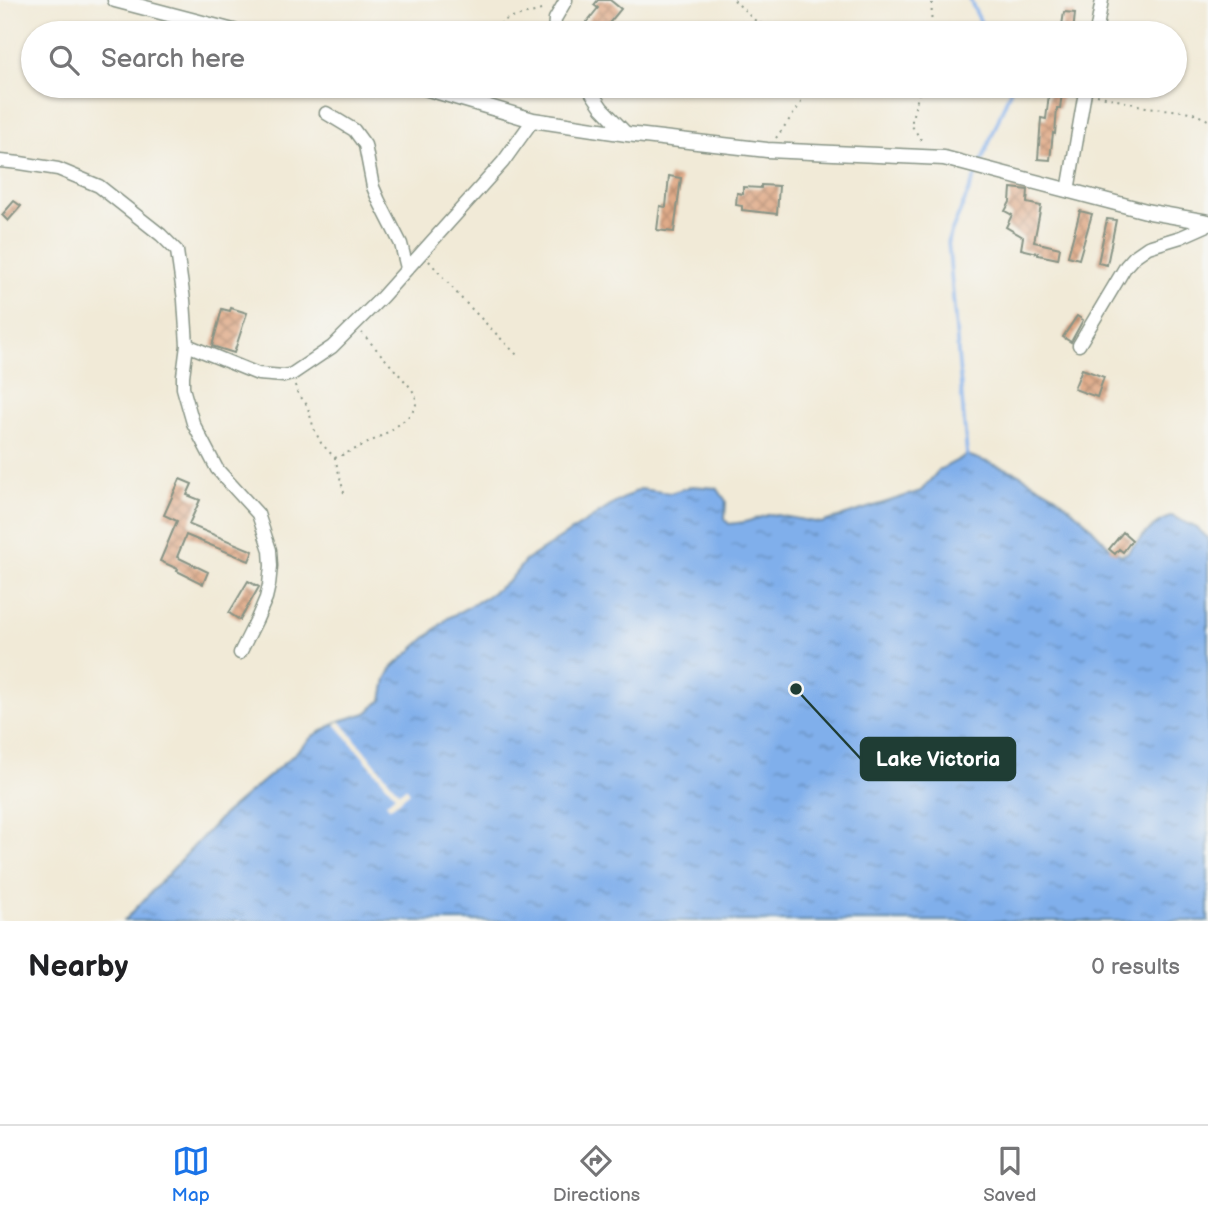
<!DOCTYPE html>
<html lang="en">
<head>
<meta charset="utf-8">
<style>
	body { margin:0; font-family:"Balsamiq Sans",sans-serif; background:#f2f2f2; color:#202124 }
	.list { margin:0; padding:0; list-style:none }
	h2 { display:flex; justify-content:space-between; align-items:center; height:91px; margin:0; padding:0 28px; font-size:30px }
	h2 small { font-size:23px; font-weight:400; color:#757577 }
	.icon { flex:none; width:38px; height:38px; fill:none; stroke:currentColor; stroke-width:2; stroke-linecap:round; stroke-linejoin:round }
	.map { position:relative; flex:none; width:1208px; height:921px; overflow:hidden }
	.search { position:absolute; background:#fff; box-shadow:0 2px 5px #0004; left:21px; right:21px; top:21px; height:77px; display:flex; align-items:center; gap:18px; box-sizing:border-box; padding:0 24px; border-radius:38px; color:#757577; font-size:26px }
	.sheet { height:203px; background:#fff }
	nav { display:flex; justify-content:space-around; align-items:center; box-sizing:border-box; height:98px; border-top:2px solid #e0e0e0; background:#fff; font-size:19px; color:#757577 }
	nav a { display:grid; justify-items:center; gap:4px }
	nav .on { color:#1a73e8 }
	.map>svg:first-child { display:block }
	.water { fill:url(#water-ripples); stroke:#507690; stroke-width:2 }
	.pier { fill:#f1ead7 }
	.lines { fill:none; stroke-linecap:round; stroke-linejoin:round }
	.stream { stroke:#80afeb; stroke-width:3.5 }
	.building { fill:url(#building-cross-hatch) }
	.minor-casing { stroke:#889486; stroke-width:15 }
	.tertiary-casing { stroke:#889486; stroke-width:17 }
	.path { stroke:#889486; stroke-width:2; stroke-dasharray:2 5; stroke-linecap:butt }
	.minor { stroke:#fff; stroke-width:12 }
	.tertiary { stroke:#fff; stroke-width:14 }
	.leader { fill:none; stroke:#1f3d34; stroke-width:2.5 }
	.callout-dot { fill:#1f3d34; stroke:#f6f6f2; stroke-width:2.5 }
	.callout { fill:#1f3d34; stroke:#1f3d34; stroke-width:2.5 }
	.callout-label { font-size:21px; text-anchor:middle; font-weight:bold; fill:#fff }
</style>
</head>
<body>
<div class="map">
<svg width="1208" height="921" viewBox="0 0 1208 921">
	<defs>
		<pattern id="water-ripples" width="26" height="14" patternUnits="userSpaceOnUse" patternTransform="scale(1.75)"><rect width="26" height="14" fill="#80afeb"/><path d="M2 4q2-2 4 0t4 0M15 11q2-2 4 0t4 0" fill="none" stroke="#6890bf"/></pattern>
		<pattern id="building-cross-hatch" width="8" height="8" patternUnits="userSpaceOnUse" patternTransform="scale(1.75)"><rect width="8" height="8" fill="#e0ab89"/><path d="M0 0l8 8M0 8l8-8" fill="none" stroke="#b58c71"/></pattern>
	</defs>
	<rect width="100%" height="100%" fill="#f6f6f2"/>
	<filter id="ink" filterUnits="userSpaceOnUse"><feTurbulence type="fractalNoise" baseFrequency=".0143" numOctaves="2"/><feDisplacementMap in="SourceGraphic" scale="14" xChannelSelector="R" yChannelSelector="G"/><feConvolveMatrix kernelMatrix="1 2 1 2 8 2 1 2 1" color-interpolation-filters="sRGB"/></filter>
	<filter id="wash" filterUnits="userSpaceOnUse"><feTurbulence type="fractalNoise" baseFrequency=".00686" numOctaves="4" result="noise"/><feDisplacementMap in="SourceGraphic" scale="28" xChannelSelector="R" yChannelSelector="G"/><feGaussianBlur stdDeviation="1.57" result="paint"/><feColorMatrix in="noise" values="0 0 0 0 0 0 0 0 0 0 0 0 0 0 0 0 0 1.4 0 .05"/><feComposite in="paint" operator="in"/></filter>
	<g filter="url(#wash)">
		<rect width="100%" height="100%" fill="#f1ead7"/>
		<path class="water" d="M967 455 1015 472 1056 496 1082 518 1113 551 1122 555 1127 553C1141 538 1152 524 1172 516L1197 528 1208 538V921H124L224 814 290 758 314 735 340 721 366 713 382 700 386 679 392 668 448 618 483 599 509 581 525 561 615 503 640 489 670 493 692 486 717 488 726 501 725 519 729 524 745 522 771 514 821 523 921 491 939 470Z"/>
		<path class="pier" d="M340 721 399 792 406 787 410 792 390 808 386 803 395 795 335 724Z"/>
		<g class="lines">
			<path class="stream" d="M970 0 986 33
				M980 165 1012 86
				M967 455 948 240 977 172"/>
		</g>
		<g id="blocks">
			<path class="building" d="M598 0H610L621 9 601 33H599L586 23 598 8 594 5Z
				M1064 12 1075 13 1073 33 1061 32Z
				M1050 86H1063L1060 108H1057L1055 134 1053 133 1050 160 1038 159 1041 118 1046 119Z
				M669 176 681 178 674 232 657 230 660 206 666 207Z
				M761 185 779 186 777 214 742 210V206L736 205 737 193 743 194V187L761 188Z
				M1011 188 1028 190 1027 203 1041 206 1034 242 1060 248 1058 259 1038 255V253L1021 249 1023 237 1006 227 1012 215 1005 211 1010 202Z
				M14 201 21 206 8 221 2 215Z
				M1080 211 1092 214 1079 259 1068 256Z
				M1107 219 1116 220 1107 265 1098 263Z
				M231 308 247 313 234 353 212 346 222 309 230 311Z
				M1077 316 1083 320 1071 342 1063 337Z
				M1082 369 1104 377 1097 397 1074 389Z
				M180 479 192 484 187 495 200 500 189 524 190 525 253 551 249 561 186 535 177 557 208 572 203 584 177 571 178 569 160 561 177 521 164 515Z
				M1123 532 1132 540 1123 552 1119 549 1115 554 1109 549Z
				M248 581 259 587 240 620 229 613Z"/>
		</g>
	</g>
	<g filter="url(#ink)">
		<use href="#blocks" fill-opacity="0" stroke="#889486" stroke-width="2"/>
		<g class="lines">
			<g class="minor-casing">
				<path id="minor" d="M554 33 555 19 566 0
					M1096 33 1102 0
					M587 86 602 108 627 134
					M326 113 354 130 365 145 373 187 379 201 401 244 407 268
					M0 161 20 163 58 169 99 186 161 235 177 251 184 300 187 345 183 376V388L193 423 217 469 258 514 270 550 271 566 269 585 266 598 257 619 240 653
					M1068 191 1086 86
					M187 345 258 374 284 376 292 374 332 347 382 297 503 162 533 120
					M1079 345 1126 266 1135 256 1148 247 1181 237 1208 225"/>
			</g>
			<g class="tertiary-casing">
				<path id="tertiary" d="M115 0 241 33
					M418 86 533 120 627 134 767 150 944 158 1150 212 1208 222"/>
			</g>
			<path class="path" d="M734 0 753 19 777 33
				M489 33 505 20 545 9
				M931 33 932 0
				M921 86 912 118V126L924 144
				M1097 95 1146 107 1191 112 1208 120
				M776 138 797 109 811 86
				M429 261 462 299 517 355
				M295 385 297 392 307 405 314 429 321 443 335 458 344 493
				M335 458C354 450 412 425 416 404 417 398 414 393 411 388L362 333"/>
			<use href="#minor" class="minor"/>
			<use href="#tertiary" class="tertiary"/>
		</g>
	</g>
	<path class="leader" d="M796 689L861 759"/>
	<circle class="callout-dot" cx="796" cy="689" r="7"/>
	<rect class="callout" x="861" y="738" width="154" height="42" rx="7"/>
	<g class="callout-label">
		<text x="938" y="766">Lake Victoria</text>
	</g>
</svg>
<div class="search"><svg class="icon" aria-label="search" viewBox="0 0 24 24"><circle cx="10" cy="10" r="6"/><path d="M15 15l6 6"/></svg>Search here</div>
</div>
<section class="sheet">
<h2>Nearby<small>0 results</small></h2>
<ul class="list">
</ul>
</section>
<nav>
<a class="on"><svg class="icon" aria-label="map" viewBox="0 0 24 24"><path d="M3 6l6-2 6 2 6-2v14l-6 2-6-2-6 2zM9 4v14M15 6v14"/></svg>Map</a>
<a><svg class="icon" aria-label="directions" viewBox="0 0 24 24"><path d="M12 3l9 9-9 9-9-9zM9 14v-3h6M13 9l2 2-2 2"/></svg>Directions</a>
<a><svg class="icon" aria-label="saved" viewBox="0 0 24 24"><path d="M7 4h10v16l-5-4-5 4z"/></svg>Saved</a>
</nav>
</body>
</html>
